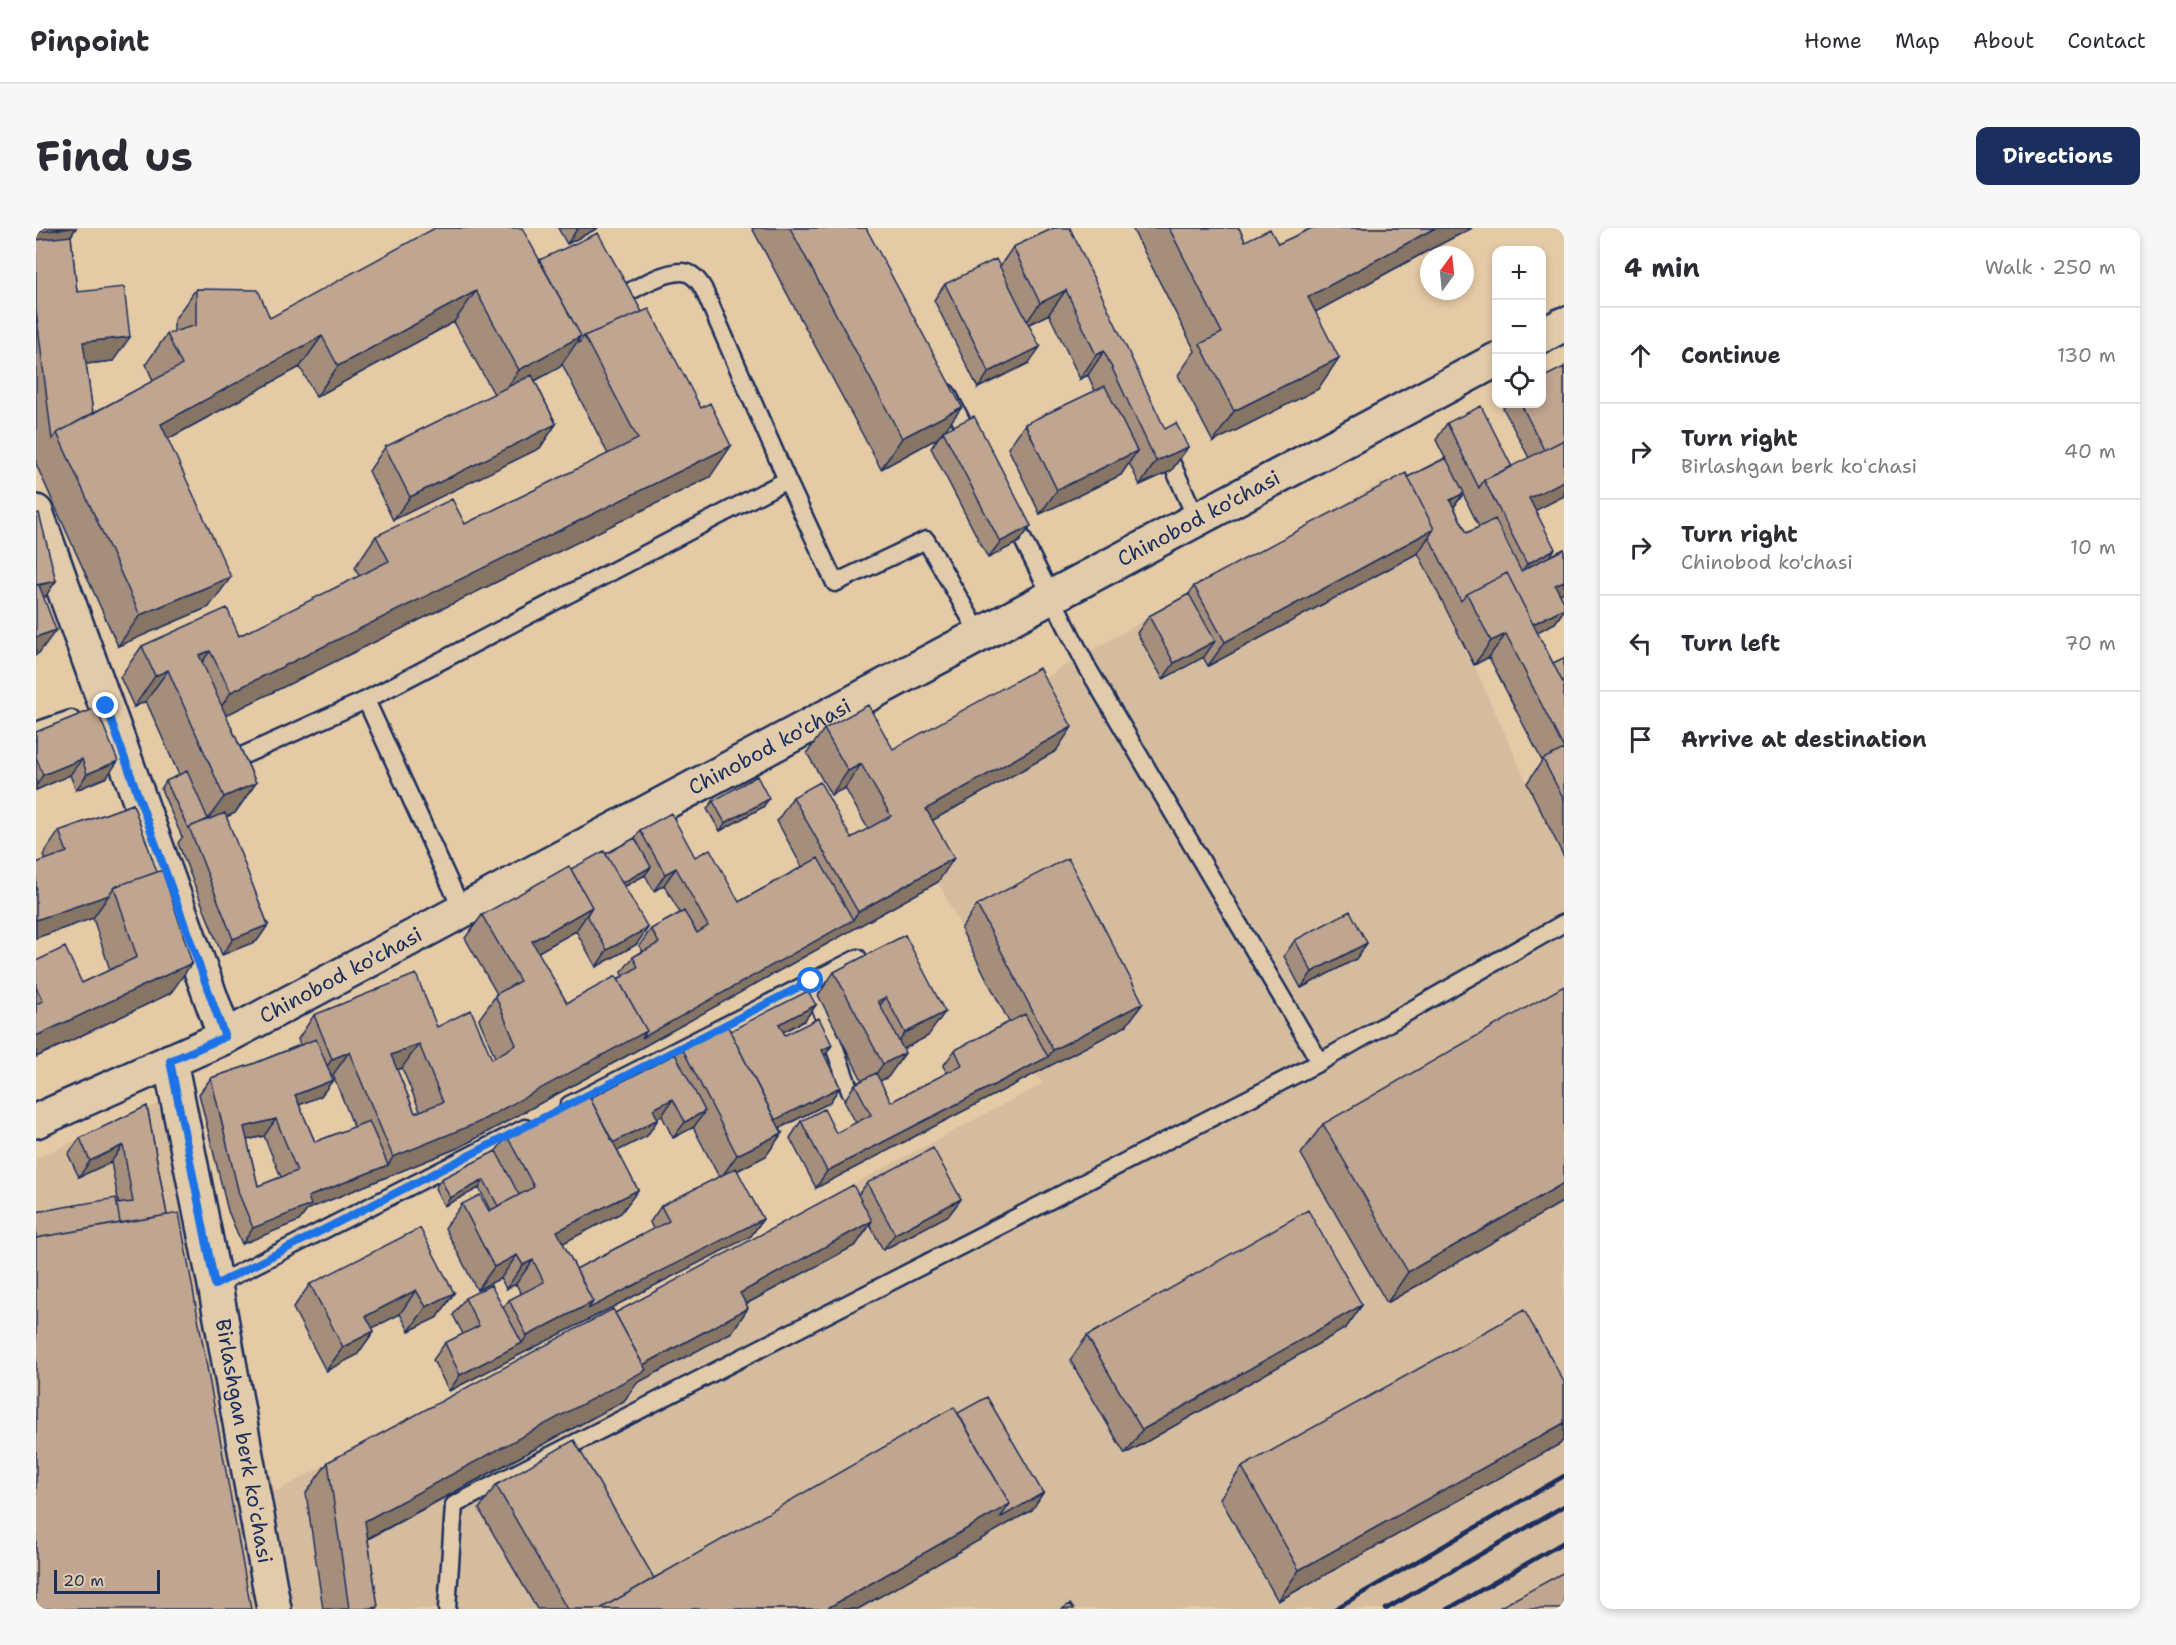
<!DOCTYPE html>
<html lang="en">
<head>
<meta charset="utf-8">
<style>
	body { margin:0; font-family:"Shantell Sans",sans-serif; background:#f7f7f7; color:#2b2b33 }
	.controls { position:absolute; right:18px; top:18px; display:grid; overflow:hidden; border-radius:12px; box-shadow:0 3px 9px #0003 }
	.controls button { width:54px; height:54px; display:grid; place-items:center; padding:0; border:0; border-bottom:2px solid #e1e1e2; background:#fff; color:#2b2b33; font:30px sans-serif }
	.compass { position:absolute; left:1384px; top:18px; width:54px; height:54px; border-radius:50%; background:#fff; box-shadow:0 3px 9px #0003; rotate:15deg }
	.scale { position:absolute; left:18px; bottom:15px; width:106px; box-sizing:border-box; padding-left:6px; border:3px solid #1b2f5e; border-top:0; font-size:16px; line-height:21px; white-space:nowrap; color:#1b2f5e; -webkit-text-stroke:4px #e1cbaa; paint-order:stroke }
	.stop { position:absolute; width:18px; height:18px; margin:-14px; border:4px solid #1a73e8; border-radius:50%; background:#fff }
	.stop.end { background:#1a73e8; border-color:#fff; box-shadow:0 2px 6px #0008 }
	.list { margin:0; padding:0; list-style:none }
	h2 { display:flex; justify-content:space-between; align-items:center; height:78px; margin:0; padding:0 24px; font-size:26px }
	h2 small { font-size:20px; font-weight:400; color:#7c7c81 }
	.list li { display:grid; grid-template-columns:39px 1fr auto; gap:18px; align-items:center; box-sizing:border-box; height:96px; padding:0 24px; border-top:2px solid #e1e1e2 }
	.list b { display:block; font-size:22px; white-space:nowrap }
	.list p { margin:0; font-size:20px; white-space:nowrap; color:#7c7c81 }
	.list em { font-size:20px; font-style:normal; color:#7c7c81 }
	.icon { flex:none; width:33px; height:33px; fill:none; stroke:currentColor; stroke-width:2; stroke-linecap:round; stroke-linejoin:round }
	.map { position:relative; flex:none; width:1528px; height:1381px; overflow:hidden; border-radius:12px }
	header { display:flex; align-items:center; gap:36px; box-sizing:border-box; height:84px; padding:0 30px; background:#fff; border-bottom:2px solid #e1e1e2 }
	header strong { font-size:28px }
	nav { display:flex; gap:33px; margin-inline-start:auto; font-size:21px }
	.intro { display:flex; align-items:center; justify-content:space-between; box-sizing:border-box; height:144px; padding:0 36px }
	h1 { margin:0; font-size:42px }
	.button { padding:15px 27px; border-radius:12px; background:#1b2f5e; color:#fff; font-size:21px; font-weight:700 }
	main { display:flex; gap:36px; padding:0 36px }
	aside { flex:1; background:#fff; border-radius:12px; box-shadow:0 3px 9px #0003 }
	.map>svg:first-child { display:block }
	.built { fill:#d6bc9e }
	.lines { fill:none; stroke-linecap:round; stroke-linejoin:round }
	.service-casing { stroke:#1b2f5e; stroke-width:21 }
	.minor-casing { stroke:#1b2f5e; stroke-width:38 }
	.tertiary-casing { stroke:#1b2f5e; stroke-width:38 }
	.service { stroke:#e1cbaa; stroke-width:16 }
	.minor { stroke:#e1cbaa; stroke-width:33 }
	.tertiary { stroke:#e1cbaa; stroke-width:33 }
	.rail { stroke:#1b2f5e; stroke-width:4.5 }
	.wall { fill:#a58e7c; stroke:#1b2f5e; stroke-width:1.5; fill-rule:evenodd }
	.shaded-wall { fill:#867465; stroke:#1b2f5e; stroke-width:1.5 }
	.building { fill:#c0a590; stroke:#1b2f5e; stroke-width:1.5; fill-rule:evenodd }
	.route { stroke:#1a73e8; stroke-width:8 }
	.labels { text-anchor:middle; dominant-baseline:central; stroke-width:4.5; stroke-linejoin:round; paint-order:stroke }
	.street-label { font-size:21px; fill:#1b2f5e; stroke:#e1cbaa }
</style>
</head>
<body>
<header>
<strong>Pinpoint</strong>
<nav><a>Home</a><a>Map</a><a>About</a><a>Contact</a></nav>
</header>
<div class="intro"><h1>Find us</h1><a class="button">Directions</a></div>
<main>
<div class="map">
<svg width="1528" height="1381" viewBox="0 0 1528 1381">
	<rect width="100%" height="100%" fill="#e5caa6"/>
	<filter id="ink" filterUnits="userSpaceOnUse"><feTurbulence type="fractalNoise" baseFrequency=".0167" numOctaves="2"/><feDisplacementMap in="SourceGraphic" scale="12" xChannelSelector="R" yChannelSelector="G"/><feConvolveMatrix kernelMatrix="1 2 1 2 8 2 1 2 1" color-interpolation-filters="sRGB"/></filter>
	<g filter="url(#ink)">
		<path class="built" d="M1346 254 1438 437 1491 555 1528 629V1381H0V930L131 872 239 1264 1006 856 902 654 840 545 986 463Z"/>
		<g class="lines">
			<g class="service-casing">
				<path id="service" d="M911 165 935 212
					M1128 218 1161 292
					M751 252 799 355 890 312 944 407
					M976 290 1051 439 1284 834 1528 695
					M0 503 35 491
					M188 536 330 472
					M426 682 330 472 751 252 667 60C662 52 656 44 646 44 624 44 594 64 575 74
					M775 753 814 863
					M533 877 822 730
					M179 1057 489 900
					M411 1381 418 1277 1284 834"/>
			</g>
			<g class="minor-casing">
				<path id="minor" d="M0 284 189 809
					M134 833 179 1057 238 1381"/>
			</g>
			<g class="tertiary-casing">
				<g id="tertiary">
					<path d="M1506 108 1528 96"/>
					<path id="s1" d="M0 893 189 809 1460 132"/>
				</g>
			</g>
			<use href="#service" class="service"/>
			<use href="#minor" class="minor"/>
			<use href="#tertiary" class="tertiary"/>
			<path class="rail" d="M1299 1381 1528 1248
				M1350 1381 1528 1278
				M1412 1381 1528 1314"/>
		</g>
		<path class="wall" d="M0 0H40L35 8 41 64 77 133 50 136 57 185 117 153 110 136 131 106 138 104V92L160 61 234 90 503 32 674 249 190 487 220 555 199 585 190 589 232 697 221 713 186 727 142 615 147 608 146 609 125 561 130 553 143 547 110 473 98 479 84 449 106 418 203 408 323 348 319 339 340 308 429 296 572 226 526 136 524 139 499 153 520 196 504 220 357 292 333 243 349 219 458 166 418 94 280 169 264 139 132 211 173 379 82 418 0 236Z
			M522 0H562L531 16Z
			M716 0H830L909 202 995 298 983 314 952 330 895 220 902 210 845 241Z
			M1018 0 1129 201 1152 219 1135 243 1104 257 1093 235 1085 247 1004 286 972 220 989 196 1059 163 1052 147 1044 151 1013 86 993 96V135L942 160 898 72 909 56 964 38 977 19Z
			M1096 0H1203L1209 13 1242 16 1276 0H1436L1393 22 1279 84 1282 161 1177 214 1142 147 1159 123Z
			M1528 139V268L1499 282 1513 329 1528 321V364L1524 366 1528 374V382L1519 395 1501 404 1517 435 1528 430V629L1491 555 1506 533 1453 429 1438 437 1382 325 1172 438 1167 429 1127 451 1101 405 1113 388 1153 366 1158 358 1409 230 1400 212 1411 195 1476 239 1493 230 1467 180 1471 176H1506ZM1427 266 1443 299 1431 305 1418 279Z
			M60 480 71 549 40 562 34 547 0 562V504Z
			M788 501 857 521 1020 523 897 592 902 654 594 826 424 919 272 981 263 993 206 1016 192 983 163 866 175 850 217 836 264 817 262 811 278 787 401 799 456 831 459 829 443 791 461 766 429 710 446 687 535 641 570 626 599 610 604 602 659 629 703 674 766 639 741 593 757 569 815 610 832 601 809 560 795 567 771 525ZM609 647 618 663 628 657 644 685 615 701 603 718 607 723 597 729 585 745 587 748 531 775 502 724 540 703 560 739 601 716 588 659ZM366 840 384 883 379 885 361 842ZM297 847 318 899 279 914 263 877 285 868 297 852 295 848ZM228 908 245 949 222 958 211 912Z
			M677 573 727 579 684 603 671 581Z
			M97 576 135 765 0 829V733L46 755 74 742 57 690 0 710V635L9 632 7 627 23 603Z
			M941 677 1107 775 1090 798 780 960 754 910 765 893 800 905 820 895 808 873 819 856 826 852 782 767 798 744 869 707 892 808 867 821 869 825 852 849 844 853 855 874 911 845 907 838 919 822 973 794 925 701Z
			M1259 712 1331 715 1320 731 1265 760 1248 728Z
			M780 777 768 793 747 804 749 807 796 817 788 828 804 859 793 875 744 900 746 905 730 928 701 943 727 991 715 1008 413 1163 397 1132 409 1115 427 1106 417 1087 429 1070 467 1080 473 1072 485 1066 480 1056 470 1061 465 1050 441 1062 409 1000 426 976 453 983 454 982 443 960 408 978 399 960 405 951 460 923 471 908 554 870 639 826 645 818ZM626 888 637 910 657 899 683 949 625 978 614 994 617 1001 540 1041 527 1015 585 985 602 962 581 923 611 908 622 891 621 890Z
			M111 878 131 987 81 976H83L75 934 43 949 32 926 44 910Z
			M1287 896 1528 973 1351 1075 1265 926Z
			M831 955 925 971 913 987 847 1022 834 997 820 1017 710 1076 712 1080 696 1104 601 1155 588 1173 332 1311 342 1379 340 1381H287L270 1265 292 1234 579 1085 822 967Z
			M274 1056 418 1065 402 1089 373 1103 364 1086 336 1100 338 1103 321 1127 290 1143 257 1080Z
			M1326 1077 1310 1100 1089 1226 1034 1132 1051 1108Z
			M1528 1154V1211L1524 1216 1242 1373 1184 1270 1206 1239Z
			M922 1185 996 1282 822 1381H501L443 1281 460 1257 618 1350Z"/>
		<path class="shaded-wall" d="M35 0H40L24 23 0 26V4Z
			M542 0H562L531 16Z
			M1399 0H1436L1393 22 1250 100 1272 69Z
			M1030 62 1013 86 987 99 1004 75Z
			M440 63 418 94 280 169 302 138Z
			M286 108 264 139 104 226 125 196Z
			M545 108 524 139 462 173 483 142Z
			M94 109 77 133 30 138 47 114Z
			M1004 119 993 135 942 160 953 144Z
			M1068 123 1052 147 1044 151 1060 127Z
			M1303 130 1282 161 1177 214 1198 183Z
			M926 179 907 205V203L902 210 845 241 866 210Z
			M520 196 504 220 357 292 374 269Z
			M695 218 674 249 174 495 195 464Z
			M1152 219 1135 243 1104 257 1120 233Z
			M1101 223 1085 247 1004 286 1021 262Z
			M1528 253V268L1477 294 1493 270Z
			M1428 265 1416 281 1414 272Z
			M995 298 983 314 952 330 964 314Z
			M1398 301 1382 325 1172 438 1189 414Z
			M1519 321 1502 345 1474 359 1491 336Z
			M195 349 173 379 82 418 104 387Z
			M20 353 9 369 0 371V358Z
			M1528 353V364L1508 373 1519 357Z
			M1528 380V382L1519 395 1478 416 1490 400Z
			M20 402 3 425 0 427V409Z
			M1470 406 1453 429 1438 437 1455 413Z
			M1179 413 1168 429 1127 451 1138 435Z
			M174 423 153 453 163 427Z
			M132 442 110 473 98 479 119 448Z
			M1036 499 1020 523 874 605 890 581Z
			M46 531 34 547 0 562V558L7 547Z
			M82 533 71 549 40 562 51 546Z
			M825 536 809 560 795 567 812 543Z
			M220 555 199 585 155 604 172 591 188 569Z
			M733 571 727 579 684 603 689 595Z
			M918 630 902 654 594 826 424 919 272 981 263 993 206 1016 217 1000 272 969 352 937 357 929 817 692 822 684Z
			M615 639 609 647 573 667 579 659Z
			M640 640 628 657 618 663 629 646Z
			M73 667 57 690 0 710V692Z
			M556 679 540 703 479 737 496 713Z
			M232 697 221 713 186 727 197 711Z
			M612 700 601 716 560 739 571 722Z
			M1331 715 1320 731 1265 760 1276 744Z
			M156 735 135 765 0 829V808Z
			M850 769 833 793 825 797 842 773Z
			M1107 775 1090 798 780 960 791 943 1012 829 1017 822Z
			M780 777 768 793 731 812 743 796Z
			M909 784 892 808 852 829 869 805Z
			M383 816 366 840 338 851 355 827Z
			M796 817 785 833 786 822Z
			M313 824 297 847 280 854 296 831Z
			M869 825 852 849 830 860 847 836Z
			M297 852 285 868 248 883 259 867Z
			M804 859 793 875 721 911 732 895Z
			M637 871 626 888 606 898 617 881Z
			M669 883 658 899 637 910 649 894Z
			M240 891 228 908 197 915 208 899Z
			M622 891 611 908 558 935 570 918Z
			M746 905 730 928 684 951 701 927Z
			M87 917 75 934 43 949 54 933Z
			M448 952 443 960 408 978 414 970Z
			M1528 955V973L1351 1075 1372 1044Z
			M602 962 585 985 504 1027 521 1003Z
			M925 971 913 987 847 1022 859 1006Z
			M727 991 715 1008 413 1163 424 1147 486 1115 491 1108 557 1074Z
			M836 993 820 1017 687 1088 704 1065Z
			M481 1027 465 1050 441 1062 458 1039Z
			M497 1032 480 1056 470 1061 487 1037Z
			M380 1062 364 1086 313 1112 330 1088Z
			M418 1065 402 1089 373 1103 390 1079Z
			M1326 1077 1310 1100 1089 1226 1106 1202Z
			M712 1080 696 1104 601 1155 588 1173 308 1323 329 1293 600 1141Z
			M338 1103 321 1127 290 1143 307 1119Z
			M1528 1195V1211L1524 1216 1242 1373 1263 1342Z
			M1007 1265 996 1282 822 1381H790L974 1276Z"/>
		<path class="building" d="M0 0H35L0 4Z
			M399 0H486L545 108 483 142 440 63 302 138 286 108 125 196 195 349 104 387 21 205 146 137 131 106 160 97V61L222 62 234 90Z
			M754 0H830L926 179 866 210Z
			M1018 0H1034L1129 201 1140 195 1152 219 1120 233 1068 123 1060 127 1030 62 1004 75 977 19Z
			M1133 0H1203L1209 13 1234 1 1242 16 1276 0H1399L1272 69 1303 130 1198 183 1164 116 1186 105Z
			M562 5 606 84 548 108 543 115 542 112 545 108 503 32Z
			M35 8 41 64 88 59 94 109 47 114 57 185 21 205 16 212 0 82V12Z
			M960 31 1004 119 953 144 909 56Z
			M613 81 665 180 674 175 695 218 195 464 174 423 163 427 220 555 188 569 132 442 119 448 106 418 191 380 203 408 353 333 340 308 416 271 429 296 602 211 548 108Z
			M1528 139V212L1508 222 1485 176H1506V150Z
			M496 147 520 196 374 269 349 219Z
			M1069 158 1101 223 1021 262 989 196Z
			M1445 178 1476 239 1448 252 1443 260 1411 195Z
			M938 188 995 298 964 314 907 203Z
			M1528 212V253L1493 270 1519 321 1491 336 1448 252Z
			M1410 230 1428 265 1414 272 1431 305 1459 291 1485 343 1528 321V353L1519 357 1528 374V380L1497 396 1471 345 1431 366 1425 373 1393 309 1398 301 1372 249Z
			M1370 245 1398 301 1189 414 1158 358Z
			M3 285 20 353 0 357V286Z
			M1471 345 1528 457V572L1507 531 1528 521 1470 406 1455 413 1431 366Z
			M0 357H3L20 402 0 409Z
			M1153 366 1179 413 1138 435 1113 388Z
			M1528 430V457L1517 435Z
			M1003 440 1036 499 890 581 918 630 822 684 757 569 784 554 815 610 855 588 825 536 812 543 788 501 832 477 857 521Z
			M60 480 82 533 51 546 46 531 7 547 0 529V504Z
			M151 543 172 591 152 600 130 553Z
			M721 548 733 571 689 595 677 573Z
			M97 576 121 644 78 659 73 667 0 692V662L1 661 0 659V635L31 624 23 603Z
			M189 585 232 697 197 711 153 599Z
			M635 585 659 629 674 621 703 674 782 630 817 692 606 810 611 803 582 751 602 739 597 729 623 715 615 701 648 683 661 705 672 698 640 640 629 646 604 602Z
			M599 610 615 639 586 655 570 626Z
			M568 623 612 700 571 722 551 687 556 679 535 641Z
			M1032 630 1107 775 1017 822 941 677Z
			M533 638 556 679 496 713 531 775 580 748 611 803 441 895 357 929 313 824 296 831 278 787 380 746 401 799 435 782 456 831 480 817 459 767 484 753 446 687ZM383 816 407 874 379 885 355 827Z
			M127 642 156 735 0 808V776L7 773 0 759V733L29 719 46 755 101 729 78 659Z
			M1314 683 1331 715 1276 744 1259 712Z
			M869 707 909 784 869 805 850 769 842 773 869 825 847 836 798 744Z
			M1528 758V955L1372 1044 1287 896Z
			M772 763 780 777 743 796 749 807 783 790 796 817 786 822 804 859 739 892 694 803Z
			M989 786 1012 829 791 943 765 893 788 881 800 905 835 887 819 856 840 845 855 874 926 837 919 822Z
			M690 795 746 905 701 927 645 818Z
			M280 811 297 852 259 867 279 914 333 893 352 937 272 969 275 977 217 1000 203 966 175 850 217 836ZM240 891 261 943 222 958 208 899Z
			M639 826 669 883 649 894 637 871 617 881 622 891 577 915 554 870Z
			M552 866 602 962 521 1003 557 1074 491 1108 473 1072 508 1054 497 1032 487 1037 481 1027 458 1039 426 976 444 967 453 983 498 959 471 908Z
			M111 878 131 987 84 995 81 976 97 974 87 917 54 933 44 910Z
			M897 920 925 971 859 1006 831 955Z
			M460 923 483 967 462 978 448 952 414 970 405 951Z
			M700 940 727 991 552 1081 557 1074 540 1041 633 993 625 978Z
			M817 957 836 993 704 1065 712 1080 607 1137 579 1085Z
			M80 970 84 995 0 1010V984Z
			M1272 982 1326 1077 1106 1202 1051 1108Z
			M143 985 215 1381H0V1010Z
			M384 1000 418 1065 390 1079 380 1062 330 1088 338 1103 307 1119 274 1056Z
			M455 1057 486 1115 424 1147 409 1115 443 1098 429 1070Z
			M577 1081 610 1142 329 1293 342 1379 327 1381H313L292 1234Z
			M1488 1082 1528 1154V1195L1263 1342 1206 1239Z
			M951 1169 1007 1265 964 1290 974 1276 922 1185Z
			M918 1179 974 1276 790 1381H564Z
			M538 1212 618 1350 564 1381H531L460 1257Z
			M1528 1344V1381H1461Z
			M1034 1376 1038 1381H1026Z"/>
	</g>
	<g class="lines" filter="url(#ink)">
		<path class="route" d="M70 478 189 809 134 833 179 1057 775 753"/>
	</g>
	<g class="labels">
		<g class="street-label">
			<text stroke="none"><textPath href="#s1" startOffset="1310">Chinobod ko'chasi</textPath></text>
			<text stroke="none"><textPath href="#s1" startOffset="824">Chinobod ko'chasi</textPath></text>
			<text stroke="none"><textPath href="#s1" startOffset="338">Chinobod ko'chasi</textPath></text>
			<text transform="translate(208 1213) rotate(80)">Birlashgan berk koʻchasi</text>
		</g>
	</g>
</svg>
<div class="controls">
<button>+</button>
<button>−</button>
<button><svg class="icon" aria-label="locate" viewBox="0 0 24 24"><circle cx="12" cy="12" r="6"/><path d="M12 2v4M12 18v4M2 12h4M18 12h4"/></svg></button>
</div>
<svg class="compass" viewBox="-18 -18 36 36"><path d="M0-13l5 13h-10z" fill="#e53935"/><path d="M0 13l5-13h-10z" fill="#7c7c81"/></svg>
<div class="scale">20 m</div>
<div class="stop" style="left:775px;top:753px"></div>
<div class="stop end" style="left:70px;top:478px"></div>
</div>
<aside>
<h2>4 min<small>Walk · 250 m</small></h2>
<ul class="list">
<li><svg class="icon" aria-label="ahead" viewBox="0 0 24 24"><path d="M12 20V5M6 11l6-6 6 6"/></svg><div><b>Continue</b></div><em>130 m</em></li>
<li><svg class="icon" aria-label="right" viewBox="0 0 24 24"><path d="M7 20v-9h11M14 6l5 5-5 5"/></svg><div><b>Turn right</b><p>Birlashgan berk koʻchasi</p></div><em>40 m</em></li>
<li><svg class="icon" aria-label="right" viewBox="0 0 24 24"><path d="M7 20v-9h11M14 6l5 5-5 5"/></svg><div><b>Turn right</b><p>Chinobod ko'chasi</p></div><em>10 m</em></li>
<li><svg class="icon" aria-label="left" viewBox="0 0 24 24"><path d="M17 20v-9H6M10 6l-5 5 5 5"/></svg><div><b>Turn left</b></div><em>70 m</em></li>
<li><svg class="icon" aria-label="arrive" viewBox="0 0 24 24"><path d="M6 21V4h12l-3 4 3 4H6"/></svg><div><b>Arrive at destination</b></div></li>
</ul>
</aside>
</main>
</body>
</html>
